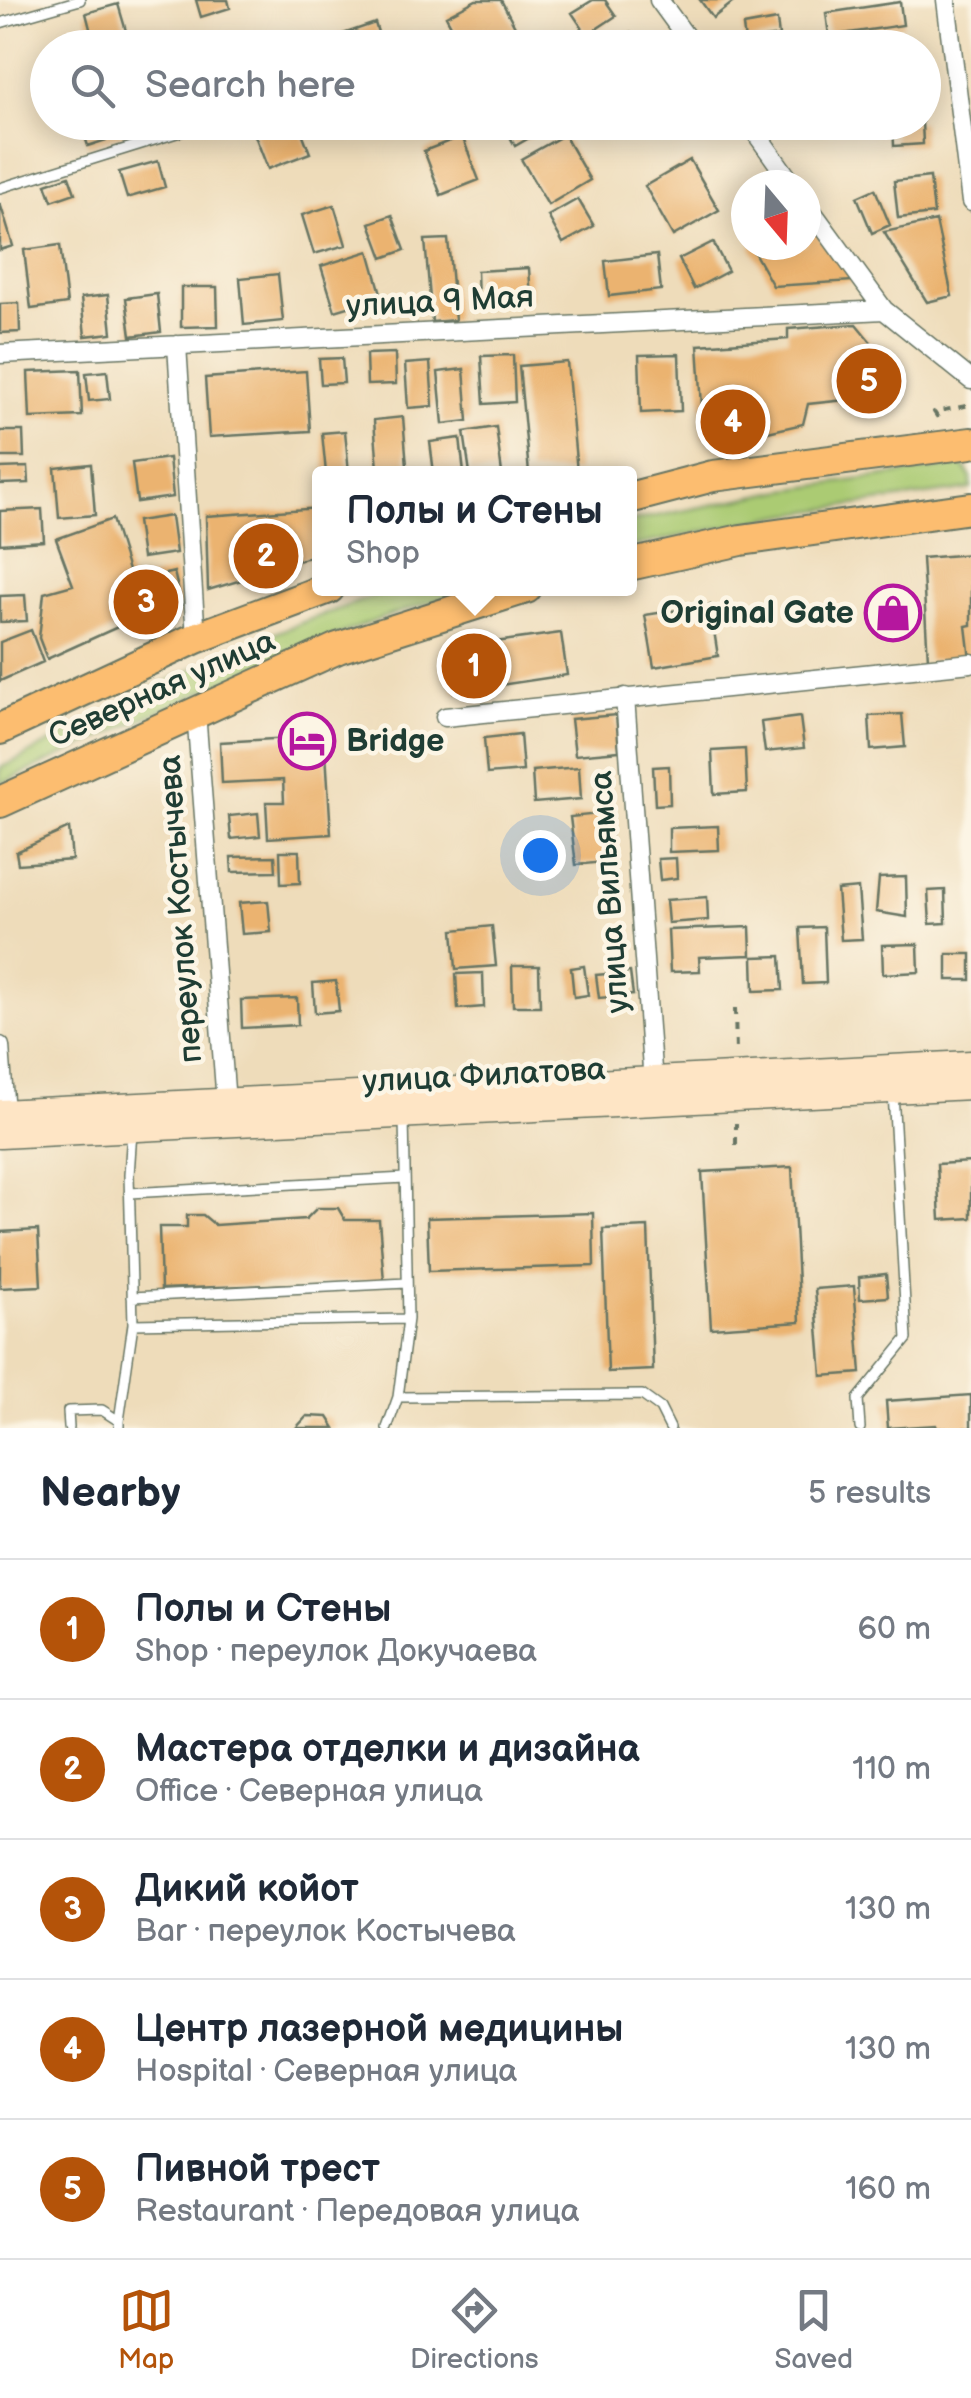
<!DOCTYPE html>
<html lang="en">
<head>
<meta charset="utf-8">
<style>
	body { margin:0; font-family:"Balsamiq Sans",sans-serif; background:#f6f6f7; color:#1f2937 }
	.compass { position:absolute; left:731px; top:170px; width:90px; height:90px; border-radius:50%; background:#fff; box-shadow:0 5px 25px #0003; rotate:161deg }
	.you { position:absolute; left:540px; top:855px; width:35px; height:35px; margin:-25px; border:8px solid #fff; border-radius:50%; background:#1a73e8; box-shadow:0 0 0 15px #1a73e833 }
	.badge { display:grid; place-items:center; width:65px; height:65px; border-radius:50%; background:#b45309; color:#fff; font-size:32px; font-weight:700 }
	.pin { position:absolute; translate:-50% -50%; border:5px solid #fff; box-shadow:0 2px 10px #0006 }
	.popup { position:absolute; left:312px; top:466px; width:325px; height:130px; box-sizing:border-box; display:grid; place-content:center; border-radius:10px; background:#fff; filter:drop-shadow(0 2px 8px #0005); font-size:32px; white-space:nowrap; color:#747a83 }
	.popup b { font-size:38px; color:#1f2937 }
	.popup::after { content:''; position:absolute; left:50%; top:100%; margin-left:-20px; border:20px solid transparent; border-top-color:#fff }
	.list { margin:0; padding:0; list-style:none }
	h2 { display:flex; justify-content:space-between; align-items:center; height:130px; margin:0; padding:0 40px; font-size:42px }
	h2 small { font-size:32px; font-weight:400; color:#747a83 }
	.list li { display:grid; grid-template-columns:65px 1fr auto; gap:30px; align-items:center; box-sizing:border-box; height:140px; padding:0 40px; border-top:2px solid #e0e1e3 }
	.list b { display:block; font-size:38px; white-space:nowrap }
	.list p { margin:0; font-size:32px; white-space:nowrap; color:#747a83 }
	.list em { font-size:32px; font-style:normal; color:#747a83 }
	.icon { flex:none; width:55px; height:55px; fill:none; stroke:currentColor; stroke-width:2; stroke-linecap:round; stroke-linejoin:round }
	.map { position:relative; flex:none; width:971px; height:1428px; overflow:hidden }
	.search { position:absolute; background:#fff; box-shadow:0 5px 25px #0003; left:30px; right:30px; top:30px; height:110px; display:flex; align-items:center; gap:25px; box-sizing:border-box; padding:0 35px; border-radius:55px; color:#747a83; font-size:38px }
	.sheet { height:830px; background:#fff }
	nav { display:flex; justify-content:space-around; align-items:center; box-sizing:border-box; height:140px; border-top:2px solid #e0e1e3; background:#fff; font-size:28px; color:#747a83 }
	nav a { display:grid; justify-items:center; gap:5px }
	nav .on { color:#b45309 }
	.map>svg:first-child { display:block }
	.green { fill:#abcb73; stroke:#658454; stroke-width:2.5 }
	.building { fill:#ebb36f }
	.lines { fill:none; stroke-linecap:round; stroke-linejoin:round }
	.service-casing { stroke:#677563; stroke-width:12 }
	.minor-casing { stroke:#677563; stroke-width:21 }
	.secondary-casing { stroke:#677563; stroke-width:31 }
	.primary-casing { stroke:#677563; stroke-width:34 }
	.path { stroke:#677563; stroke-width:4; stroke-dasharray:8 8; stroke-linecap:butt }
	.service { stroke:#fff; stroke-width:9 }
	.minor { stroke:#fff; stroke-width:18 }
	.secondary { stroke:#fee5c5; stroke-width:28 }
	.primary { stroke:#fcbd6f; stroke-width:30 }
	.labels { text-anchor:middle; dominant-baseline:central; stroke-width:9; stroke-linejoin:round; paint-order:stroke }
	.street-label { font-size:32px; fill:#1f3d34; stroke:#fcf5e5 }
	.poi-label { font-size:32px; font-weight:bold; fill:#1f3d34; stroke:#fcf5e5; text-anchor:end }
</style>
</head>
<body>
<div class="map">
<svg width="971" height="1428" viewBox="0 0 971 1428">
	<rect width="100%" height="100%" fill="#fcf5e5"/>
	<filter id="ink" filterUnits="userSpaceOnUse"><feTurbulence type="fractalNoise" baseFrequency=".01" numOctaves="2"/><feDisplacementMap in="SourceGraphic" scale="20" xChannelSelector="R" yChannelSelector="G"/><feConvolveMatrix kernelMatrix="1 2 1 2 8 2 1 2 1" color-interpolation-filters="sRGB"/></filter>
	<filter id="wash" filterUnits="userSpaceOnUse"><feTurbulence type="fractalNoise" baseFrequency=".0048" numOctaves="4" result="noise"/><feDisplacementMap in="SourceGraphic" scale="40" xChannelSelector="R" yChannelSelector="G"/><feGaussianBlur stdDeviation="2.25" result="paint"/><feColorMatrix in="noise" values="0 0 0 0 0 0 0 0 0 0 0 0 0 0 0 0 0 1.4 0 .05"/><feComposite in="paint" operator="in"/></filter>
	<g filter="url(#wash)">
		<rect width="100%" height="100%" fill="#eedcba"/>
		<path class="green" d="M963 465 971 478V489L782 515 629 547V522L638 520 779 491Z
			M396 589H471L382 618 258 666 0 784V768C55 742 108 710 163 683 238 646 317 615 396 589Z"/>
		<g id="blocks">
			<path class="building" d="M196 0H228L230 8 201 17Z
				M476 0H501L519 34 493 48H463L446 16Z
				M593 0H605L616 16 587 35 572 13Z
				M700 0H736L713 18Z
				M900 2 903 25 829 36 826 13Z
				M118 4 131 48H95L86 13Z
				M777 20 779 36 745 41 743 26Z
				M375 23 383 48H305V47Z
				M630 32 641 48H607Z
				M80 122H134L137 130 88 146Z
				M283 122H298L310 153 268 169 254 133Z
				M502 122H548L550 126 515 146Z
				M893 122H922L923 144 894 146Z
				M564 135 590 180 548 205 521 159Z
				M462 136 479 180 441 195 424 151Z
				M690 160 719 210 673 236 645 186Z
				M158 161 165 187 127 198 119 172Z
				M69 176 75 193 52 201 46 184Z
				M930 177 934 214 898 218 894 181Z
				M875 189 890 225 872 233 857 197Z
				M578 199 594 226 563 243 548 216Z
				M0 203 13 246 0 250Z
				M334 205 346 245 314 254 302 215Z
				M392 215 405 250 383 258 370 223Z
				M806 219 854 281 773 286 750 245H806Z
				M936 221 952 296 927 302 884 232Z
				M448 239 455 320 432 322 425 240Z
				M713 242 728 271 694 289 679 259Z
				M60 245 67 304 31 309 24 250Z
				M369 251 382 297 335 311 321 266Z
				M657 255 661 290 609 296 605 261Z
				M529 268 531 299 478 302 477 271Z
				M278 274 283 321 244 325 240 278Z
				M181 287H217L218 326 181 327Z
				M157 294 161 332 131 336 126 298Z
				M108 295 112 333 85 336 81 298Z
				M19 303 20 332 0 333V304Z
				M856 324 903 381 893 395 808 404 803 424 759 434 704 437 698 345 788 339V329Z
				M395 353 396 384 367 385 366 354Z
				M679 354 681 411 641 413 639 355Z
				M513 355 515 402 484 404 481 356Z
				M342 358 344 383 321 384 319 359Z
				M430 362 433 406 408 408 405 364Z
				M567 362 577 472 529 473 519 366Z
				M464 369 468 421 443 424 438 372Z
				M80 370 82 416 30 418 28 372Z
				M107 371 110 399 89 401 86 373Z
				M306 371 310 431 209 437 205 378Z
				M403 417 407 466 378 469 374 420Z
				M496 427 502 473H470L464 432Z
				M0 431H23L24 457H0Z
				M345 431 349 473H326L322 433Z
				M460 438 464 473H434L430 442Z
				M169 458 173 497 137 502 132 463Z
				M91 464 95 515 59 518 55 468Z
				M28 467 29 483 0 484V468Z
				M319 508V553L295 562V556L256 574 244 575 245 579 208 590 206 516Z
				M42 509 44 541 0 544V511Z
				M171 516 176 553 142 558 137 521Z
				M112 519 142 616 47 659 39 638 44 593 73 585 56 539Z
				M971 554V625L966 626 970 659 928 660 922 558Z
				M174 572 182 605 143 615 135 581Z
				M25 595 27 621 0 622V596Z
				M710 605 718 656 654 667 645 615Z
				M31 630 43 662 0 681V642Z
				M561 633 567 675 454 692V675L466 655 475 648 488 643Z
				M902 714 905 747 871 750 869 716Z
				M616 715 619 751 575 755 571 719Z
				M800 717 804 748 765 752 761 722Z
				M520 734 523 771 487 774 484 738Z
				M325 736 331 834 268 838 266 802H284L283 780 222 783 220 742Z
				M745 749 747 792 714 794 712 751Z
				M669 766 670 804 655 805 653 767Z
				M579 767 581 799 534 803 532 771Z
				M258 813 260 836 231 839 229 816Z
				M608 813 613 861 576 865 570 817Z
				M718 826 719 850 669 852V828Z
				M69 828 72 860 18 864 16 852Z
				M280 851H299L300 883 281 884Z
				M275 856 276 871 232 872 231 857Z
				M676 858 677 878 660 880 658 859Z
				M906 877 907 917 876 912 879 878Z
				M858 888 862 939 841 940 837 890Z
				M945 890 946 923 930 924 928 891Z
				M707 897 708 920 668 923 666 900Z
				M268 901 271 932 242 934 239 903Z
				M492 926 496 966 456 969 453 930Z
				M750 927 751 955 699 957 700 971 670 972 668 930Z
				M824 927 826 983 803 984 800 928Z
				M918 944 919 972 883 974 882 945Z
				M947 954H971V980H947Z
				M781 956 783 990 754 991 753 957Z
				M512 966H539L540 1006H513Z
				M584 966 588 995 574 997 571 968Z
				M630 972 633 995 599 998 596 975Z
				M483 973 484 1007 458 1009 456 974Z
				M336 981 339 1011 315 1013 313 983Z
				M297 998 298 1025 242 1028 241 1000Z
				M971 1162V1218L940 1220 937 1164Z
				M792 1167 800 1322 711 1328 702 1172Z
				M317 1208H338L345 1220H379L384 1281 161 1289 159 1227H187V1215H203L215 1225 306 1219Z
				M593 1213 594 1266 429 1271 427 1218Z
				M648 1227 653 1370 608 1372 603 1229Z
				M38 1230 41 1286 0 1288V1232Z
				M886 1274 888 1297 860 1299 859 1277Z
				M854 1286 861 1373 822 1376 815 1289Z
				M971 1395V1428H937L936 1425 888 1428 886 1401Z
				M307 1416 328 1417 335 1428H296Z"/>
		</g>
	</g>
	<g filter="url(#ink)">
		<use href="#blocks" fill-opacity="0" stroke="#677563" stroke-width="2.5"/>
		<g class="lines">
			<g class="service-casing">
				<path id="service" d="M0 23 80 0
					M0 188 212 122
					M132 1131 129 1175 133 1324 408 1319
					M129 1193 405 1178
					M132 1297 407 1283
					M398 1397 408 1319 404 1118
					M119 1421 133 1324
					M69 1428 68 1411 102 1410 119 1421V1428
					M387 1428 398 1397 642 1395 660 1408 670 1428
					M860 1428 858 1399 907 1339 893 1092"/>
			</g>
			<g class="minor-casing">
				<path id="minor" d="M659 0 694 48
					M946 0 971 202
					M748 122 793 185
					M806 203 884 310 971 380
					M177 345 196 638
					M0 354 884 310
					M625 697 653 1083
					M196 712 226 1103
					M445 717 971 663
					M0 1046 5 1113"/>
			</g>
			<g class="secondary-casing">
				<path id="secondary" d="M0 1114 971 1065
					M0 1134 971 1085"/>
			</g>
			<g class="primary-casing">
				<path id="primary" d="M629 498 713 476 971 443
					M629 565 741 540 971 508
					M0 729 196 638 329 588
					M0 802 338 648 526 588"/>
			</g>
			<path class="path" d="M938 418 934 412 971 405
				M735 1008 736 1054
				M736 1145V1123"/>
			<use href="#service" class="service"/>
			<use href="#minor" class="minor"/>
			<use href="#secondary" class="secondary"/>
			<use href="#primary" class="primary"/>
		</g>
	</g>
	<defs>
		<g id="shop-ring" transform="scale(2.875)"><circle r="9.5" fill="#fcf5e5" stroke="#b5179e" stroke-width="1.5"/><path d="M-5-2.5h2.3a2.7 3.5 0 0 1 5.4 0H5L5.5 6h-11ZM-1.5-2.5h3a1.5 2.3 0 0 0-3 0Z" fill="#b5179e"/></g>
		<g id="hotel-ring" transform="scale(2.875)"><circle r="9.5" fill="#fcf5e5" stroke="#b5179e" stroke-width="1.5"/><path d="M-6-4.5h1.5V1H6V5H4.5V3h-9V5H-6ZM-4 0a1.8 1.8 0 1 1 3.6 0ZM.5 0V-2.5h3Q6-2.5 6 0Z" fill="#b5179e"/></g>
	</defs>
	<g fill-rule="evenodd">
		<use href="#shop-ring" x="893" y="613"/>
		<use href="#hotel-ring" x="307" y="741"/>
	</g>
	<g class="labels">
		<g class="street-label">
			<text transform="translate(440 302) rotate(-3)">улица 9 Мая</text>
			<text transform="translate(162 689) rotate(-24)">Северная улица</text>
			<text transform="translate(610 892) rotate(-94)">улица Вильямса</text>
			<text transform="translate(181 909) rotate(-94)">переулок Костычева</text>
			<text transform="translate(484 1076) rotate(-3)">улица Филатова</text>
		</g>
		<g class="poi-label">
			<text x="854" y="613">Original Gate</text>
			<text x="346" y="741" text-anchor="start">Bridge</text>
		</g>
	</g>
</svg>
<svg class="compass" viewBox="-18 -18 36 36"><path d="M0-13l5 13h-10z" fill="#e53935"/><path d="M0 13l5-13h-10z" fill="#747a83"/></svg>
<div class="you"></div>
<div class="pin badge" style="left:474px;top:666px">1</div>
<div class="popup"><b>Полы и Стены</b>Shop</div>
<div class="pin badge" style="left:266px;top:556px">2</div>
<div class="pin badge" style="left:146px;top:602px">3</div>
<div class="pin badge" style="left:733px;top:422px">4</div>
<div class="pin badge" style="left:869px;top:381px">5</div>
<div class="search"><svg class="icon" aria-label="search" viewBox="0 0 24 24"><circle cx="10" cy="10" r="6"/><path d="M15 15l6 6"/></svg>Search here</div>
</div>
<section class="sheet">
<h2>Nearby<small>5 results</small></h2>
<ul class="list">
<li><span class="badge">1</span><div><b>Полы и Стены</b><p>Shop · переулок Докучаева</p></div><em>60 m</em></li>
<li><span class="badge">2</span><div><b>Мастера отделки и дизайна</b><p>Office · Северная улица</p></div><em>110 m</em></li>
<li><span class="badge">3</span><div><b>Дикий койот</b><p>Bar · переулок Костычева</p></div><em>130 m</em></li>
<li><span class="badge">4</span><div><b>Центр лазерной медицины</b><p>Hospital · Северная улица</p></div><em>130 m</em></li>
<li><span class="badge">5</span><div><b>Пивной трест</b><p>Restaurant · Передовая улица</p></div><em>160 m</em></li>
</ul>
</section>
<nav>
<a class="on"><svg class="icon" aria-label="map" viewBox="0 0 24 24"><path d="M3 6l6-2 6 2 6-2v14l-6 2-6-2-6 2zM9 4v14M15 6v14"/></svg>Map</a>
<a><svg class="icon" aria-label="directions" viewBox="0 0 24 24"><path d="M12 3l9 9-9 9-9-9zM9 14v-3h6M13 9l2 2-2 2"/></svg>Directions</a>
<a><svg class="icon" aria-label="saved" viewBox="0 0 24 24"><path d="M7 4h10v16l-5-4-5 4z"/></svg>Saved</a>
</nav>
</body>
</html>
